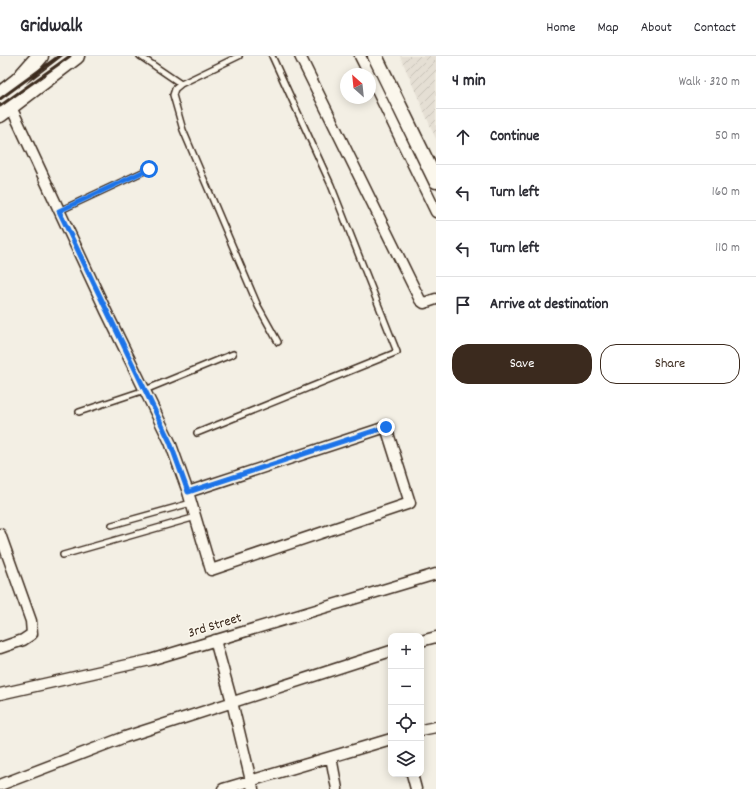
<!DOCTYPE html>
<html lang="en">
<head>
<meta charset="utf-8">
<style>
	body { margin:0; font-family:Dekko,sans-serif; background:#f7f7f7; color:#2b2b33 }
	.controls { position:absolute; right:12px; bottom:12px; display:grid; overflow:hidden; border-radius:8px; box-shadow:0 2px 10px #0003 }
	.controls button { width:36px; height:36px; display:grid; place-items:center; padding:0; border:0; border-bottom:1px solid #e1e1e2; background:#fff; color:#2b2b33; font:20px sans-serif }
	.compass { position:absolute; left:340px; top:12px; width:36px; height:36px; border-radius:50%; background:#fff; box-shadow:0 2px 10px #0003; rotate:333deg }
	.stop { position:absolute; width:12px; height:12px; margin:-9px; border:3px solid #1a73e8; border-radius:50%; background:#fff }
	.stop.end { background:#1a73e8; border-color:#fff; box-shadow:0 1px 4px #0008 }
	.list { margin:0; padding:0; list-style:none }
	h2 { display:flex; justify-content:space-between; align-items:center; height:52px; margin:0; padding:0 16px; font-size:17px }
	h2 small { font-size:13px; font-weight:400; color:#7c7c81 }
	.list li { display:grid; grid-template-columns:26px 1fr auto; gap:12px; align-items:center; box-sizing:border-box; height:56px; padding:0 16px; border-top:1px solid #e1e1e2 }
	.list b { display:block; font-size:15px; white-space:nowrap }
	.list em { font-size:13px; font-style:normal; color:#7c7c81 }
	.actions { display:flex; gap:8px; padding:12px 16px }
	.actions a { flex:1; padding:9px 0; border:1px solid #3b2a1e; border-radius:16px; text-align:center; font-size:14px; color:#3b2a1e }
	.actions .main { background:#3b2a1e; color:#fff }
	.icon { flex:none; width:22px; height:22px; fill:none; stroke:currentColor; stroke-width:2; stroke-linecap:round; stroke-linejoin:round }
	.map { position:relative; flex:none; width:436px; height:733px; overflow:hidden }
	header { display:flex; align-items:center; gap:24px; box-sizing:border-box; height:56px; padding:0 20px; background:#fff; border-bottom:1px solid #e1e1e2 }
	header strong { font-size:19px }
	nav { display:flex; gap:22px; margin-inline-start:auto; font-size:14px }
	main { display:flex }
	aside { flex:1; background:#fff }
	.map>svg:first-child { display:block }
	.industrial { fill:url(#industrial-furrows) }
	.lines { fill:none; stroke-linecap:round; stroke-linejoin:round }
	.lane-casing { stroke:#3b2a1e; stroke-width:8 }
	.street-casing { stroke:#3b2a1e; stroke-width:13 }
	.secondary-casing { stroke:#3b2a1e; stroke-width:17 }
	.primary-casing { stroke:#3b2a1e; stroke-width:19 }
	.lane { stroke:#fbf7ec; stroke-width:5 }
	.street { stroke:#fbf7ec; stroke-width:10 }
	.secondary { stroke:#fbf7ec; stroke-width:14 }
	.primary { stroke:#fbf7ec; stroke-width:16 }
	.rail { stroke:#3b2a1e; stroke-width:3 }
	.route { stroke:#1a73e8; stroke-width:5 }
	.labels { text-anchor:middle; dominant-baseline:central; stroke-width:3; stroke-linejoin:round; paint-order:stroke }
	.street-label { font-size:14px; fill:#3b2a1e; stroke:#fbf7ec }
</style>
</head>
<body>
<header>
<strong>Gridwalk</strong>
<nav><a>Home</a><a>Map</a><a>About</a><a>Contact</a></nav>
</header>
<main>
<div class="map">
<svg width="436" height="733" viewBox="0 0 436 733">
	<defs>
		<pattern id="industrial-furrows" width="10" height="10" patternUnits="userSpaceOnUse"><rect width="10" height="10" fill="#e5dfd4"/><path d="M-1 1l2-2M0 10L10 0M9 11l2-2" fill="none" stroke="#c5c0b6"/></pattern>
	</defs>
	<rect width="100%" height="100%" fill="#f3efe4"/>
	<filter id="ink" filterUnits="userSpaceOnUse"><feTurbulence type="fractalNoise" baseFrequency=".025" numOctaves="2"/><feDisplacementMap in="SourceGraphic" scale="8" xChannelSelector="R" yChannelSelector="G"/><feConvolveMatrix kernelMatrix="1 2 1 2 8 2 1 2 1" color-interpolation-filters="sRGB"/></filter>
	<g filter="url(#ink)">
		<path class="industrial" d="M400 0H436V83Z"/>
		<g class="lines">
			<g class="lane-casing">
				<path id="lane" d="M140 0 181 28 239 0
					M181 28 175 33 173 39 183 74 258 250 278 286
					M59 155 149 113
					M79 356 145 334 233 298
					M197 377 397 296 331 129 272 0
					M112 469 191 447
					M63 499 196 461"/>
			</g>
			<g class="street-casing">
				<path id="street" d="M300 0 420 244 424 247 436 243
					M360 0 369 18
					M370 20 436 156
					M11 51 106 255 170 386 188 436 211 514 410 447 386 371 188 436
					M0 478 31 565 32 578 23 584 0 592
					M215 584 232 646 253 733
					M421 585 436 581
					M0 638 150 604 436 518
					M421 674 436 671
					M331 701 337 733
					M412 718 416 733
					M0 729 125 681 391 595
					M223 733 391 683"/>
			</g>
			<g class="secondary-casing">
				<path id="secondary" d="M375 0 436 125"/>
			</g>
			<g class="primary-casing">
				<path id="primary" d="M0 39 18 25 40 0
					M0 58 76 0"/>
			</g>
			<use href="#lane" class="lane"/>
			<use href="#street" class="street"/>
			<use href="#secondary" class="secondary"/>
			<use href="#primary" class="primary"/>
			<path class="rail" d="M0 43 59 0
				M0 50 70 0"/>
		</g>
	</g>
	<g class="lines" filter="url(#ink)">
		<path class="route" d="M149 113 59 155 170 386 188 436 386 371"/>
	</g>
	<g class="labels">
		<g class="street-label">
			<text transform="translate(215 570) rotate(-17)">3rd Street</text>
		</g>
	</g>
</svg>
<div class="controls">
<button>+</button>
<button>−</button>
<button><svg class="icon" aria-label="locate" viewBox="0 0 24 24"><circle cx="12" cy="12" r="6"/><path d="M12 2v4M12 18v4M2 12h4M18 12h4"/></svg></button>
<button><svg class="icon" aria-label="layers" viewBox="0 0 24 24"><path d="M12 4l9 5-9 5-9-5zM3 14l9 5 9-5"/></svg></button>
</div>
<svg class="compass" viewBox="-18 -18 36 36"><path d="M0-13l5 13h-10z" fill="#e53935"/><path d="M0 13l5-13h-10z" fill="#7c7c81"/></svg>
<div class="stop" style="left:149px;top:113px"></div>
<div class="stop end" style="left:386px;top:371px"></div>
</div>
<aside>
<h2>4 min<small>Walk · 320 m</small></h2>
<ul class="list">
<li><svg class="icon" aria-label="ahead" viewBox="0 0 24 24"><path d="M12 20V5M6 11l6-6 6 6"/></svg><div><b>Continue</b></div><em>50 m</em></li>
<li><svg class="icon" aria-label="left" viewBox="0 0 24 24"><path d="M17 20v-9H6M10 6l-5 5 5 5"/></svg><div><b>Turn left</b></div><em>160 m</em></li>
<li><svg class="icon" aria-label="left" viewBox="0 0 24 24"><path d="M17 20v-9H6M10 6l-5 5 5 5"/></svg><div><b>Turn left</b></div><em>110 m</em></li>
<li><svg class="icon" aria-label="arrive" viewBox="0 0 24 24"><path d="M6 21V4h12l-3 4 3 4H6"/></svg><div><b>Arrive at destination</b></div></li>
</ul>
<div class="actions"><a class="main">Save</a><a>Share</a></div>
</aside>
</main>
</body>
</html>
